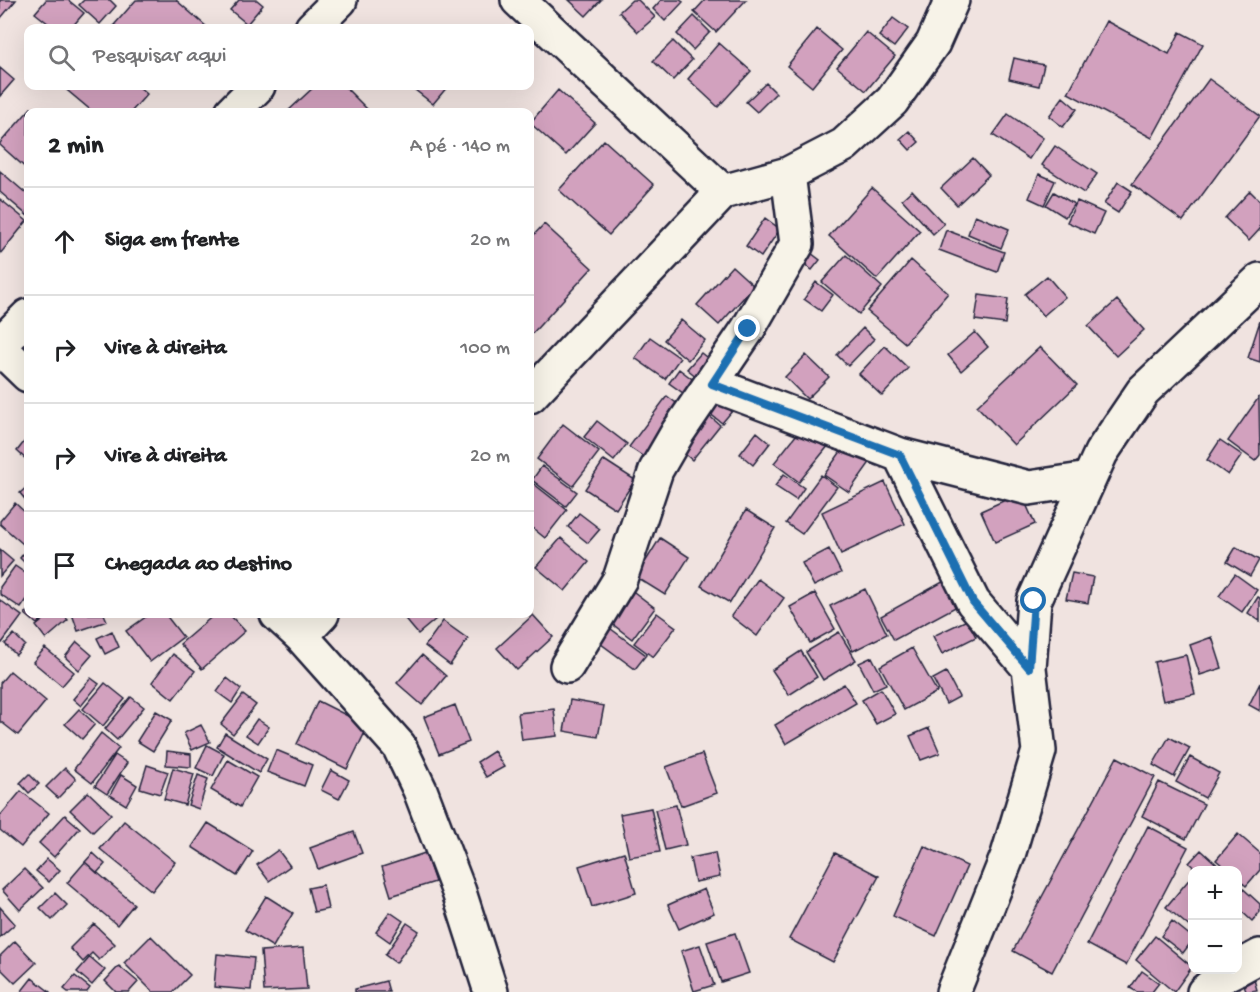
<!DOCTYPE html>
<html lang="pt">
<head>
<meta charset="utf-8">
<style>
	body { margin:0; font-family:"Gochi Hand",sans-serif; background:#f6f6f6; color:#202124 }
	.controls { position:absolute; right:18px; bottom:18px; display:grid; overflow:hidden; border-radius:12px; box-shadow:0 6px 24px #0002 }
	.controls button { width:54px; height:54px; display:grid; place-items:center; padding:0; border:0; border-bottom:2px solid #e0e0e0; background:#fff; color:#202124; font:30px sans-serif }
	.stop { position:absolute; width:18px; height:18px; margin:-14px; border:4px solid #1f6fb2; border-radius:50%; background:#fff }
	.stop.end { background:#1f6fb2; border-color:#fff; box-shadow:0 2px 6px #0008 }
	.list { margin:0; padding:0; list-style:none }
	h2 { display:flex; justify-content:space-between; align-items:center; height:78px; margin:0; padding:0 24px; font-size:26px }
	h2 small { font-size:20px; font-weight:400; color:#757577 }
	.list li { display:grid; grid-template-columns:39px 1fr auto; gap:18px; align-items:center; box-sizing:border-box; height:108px; padding:0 24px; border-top:2px solid #e0e0e0 }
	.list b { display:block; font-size:22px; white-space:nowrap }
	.list em { font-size:20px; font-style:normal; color:#757577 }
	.icon { flex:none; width:33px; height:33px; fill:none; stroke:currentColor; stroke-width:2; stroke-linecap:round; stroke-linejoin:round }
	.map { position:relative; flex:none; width:1260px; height:992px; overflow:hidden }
	.search { position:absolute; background:#fff; box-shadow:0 6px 24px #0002; left:24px; top:24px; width:510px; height:66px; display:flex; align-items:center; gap:15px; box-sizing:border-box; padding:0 21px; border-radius:12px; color:#757577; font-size:22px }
	.panel { position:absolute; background:#fff; box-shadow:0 6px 24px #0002; left:24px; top:108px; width:510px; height:510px; border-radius:12px }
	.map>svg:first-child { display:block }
	.building { fill:#d2a1be; stroke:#22223b; stroke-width:1.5 }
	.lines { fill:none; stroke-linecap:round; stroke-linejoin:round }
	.minor-casing { stroke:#22223b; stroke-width:38 }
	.minor { stroke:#f7f3e8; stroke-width:33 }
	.route { stroke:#1f6fb2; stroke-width:8 }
</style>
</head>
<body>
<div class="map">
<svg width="1260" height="992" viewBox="0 0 1260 992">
	<rect width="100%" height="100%" fill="#f0e3e0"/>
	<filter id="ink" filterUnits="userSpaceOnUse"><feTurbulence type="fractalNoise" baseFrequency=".0167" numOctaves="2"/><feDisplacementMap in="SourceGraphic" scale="12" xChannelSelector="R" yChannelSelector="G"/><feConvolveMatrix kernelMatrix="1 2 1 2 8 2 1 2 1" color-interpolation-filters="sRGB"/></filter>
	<g filter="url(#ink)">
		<path class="building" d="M0 0H16L0 19Z
			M46 0H68L84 13 71 28H54L35 13Z
			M84 0H110L116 6 100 24 79 5Z
			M136 0H176L208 28H119L114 25Z
			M239 0H257L263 5 247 24 230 10Z
			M569 0H601L586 16Z
			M632 0H638L655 17 638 32 619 12Z
			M661 0H680L683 2 665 21 653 9Z
			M705 0H746L716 32 694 12Z
			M694 16 710 32 693 50 677 34Z
			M893 18 908 29 894 47 879 36Z
			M1106 21 1169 54 1180 32 1203 44 1152 138 1068 93Z
			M817 29 842 50 812 87 787 66Z
			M866 32 895 56 866 91 837 67Z
			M673 41 692 60 673 80 653 61Z
			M719 43 751 71 718 107 688 79Z
			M1014 58 1044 65 1039 86 1009 79Z
			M0 68 14 80 0 96Z
			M1209 79 1260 116 1183 221 1132 184Z
			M766 83 776 93 757 112 746 102Z
			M62 86H138L147 94 131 112H93Z
			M315 86H344L370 112H287Z
			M410 86H448L433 104Z
			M558 90 595 123 566 155 530 123Z
			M1063 97 1077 109 1063 127 1049 116Z
			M31 108 37 112H28V170L0 145V143Z
			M1008 114 1043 138 1029 159 993 135Z
			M909 131 919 142 910 150 900 139Z
			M604 140 654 185 609 235 559 190Z
			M1055 146 1097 174 1084 193 1042 165Z
			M973 158 989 175 957 205 941 188Z
			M0 171 28 195V216L0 192Z
			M1039 174 1055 181 1044 205 1029 198Z
			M1118 182 1132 191 1118 213 1104 204Z
			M872 188 920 231 877 279 829 236Z
			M912 190 944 224 933 234 902 199Z
			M1250 191 1260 201V229L1249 241 1225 218Z
			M1054 192 1074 204 1065 217 1046 205Z
			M0 199 27 221 0 254Z
			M1077 201 1104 213 1094 234 1067 222Z
			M975 215 1009 229 1001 248 968 234Z
			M765 218 780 229 761 257 746 246Z
			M544 224 592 268 530 336V239Z
			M946 230 1004 252 997 272 939 250Z
			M807 250 820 260 812 270 799 260Z
			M846 255 882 287 859 314 822 282Z
			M911 260 948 293 905 343 867 311Z
			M732 266 754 286 719 325 697 305Z
			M1047 276 1065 297 1043 316 1025 294Z
			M816 282 833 295 821 311 804 299Z
			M979 295 1008 299 1005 324 975 320Z
			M1117 300 1144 330 1116 356 1088 326Z
			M681 320 705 340 688 360 664 340Z
			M1260 321V362L1248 358Z
			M863 328 874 339 848 366 837 355Z
			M975 332 988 347 961 371 948 355Z
			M650 337 680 358 665 379 635 358Z
			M885 346 908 368 882 396 859 374Z
			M1040 347 1077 385 1014 445 977 406Z
			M701 353 715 364 702 381 687 369Z
			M806 355 829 377 807 399 785 377Z
			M679 369 700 385 690 398 669 383Z
			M720 390 738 404 722 423 705 410Z
			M667 396 684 409 647 459 629 447Z
			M1259 397 1260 455 1255 461 1228 441Z
			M702 410 720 425 692 460 674 445Z
			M808 420 833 440 799 482 774 463Z
			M597 421 627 444 614 461 584 437Z
			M563 424 599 452 573 486 537 459Z
			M757 432 770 443 753 465 740 454Z
			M28 437V461L17 451Z
			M1220 440 1242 455 1228 475 1207 460Z
			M847 443 871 461 849 492 824 475Z
			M604 460 635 480 616 509 585 489Z
			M542 466 577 492 566 506 532 480Z
			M784 474 804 488 796 500 775 486Z
			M821 475 837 487 802 534 786 523Z
			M530 481 567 510 545 538 530 526Z
			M885 482 905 524 841 554 822 512Z
			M28 486V503L20 493Z
			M1021 493 1035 524 995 542 981 511Z
			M15 503 28 515V537L23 544 0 524V521Z
			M746 510 775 528 730 603 701 586Z
			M579 513 600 529 588 543 568 527Z
			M561 538 589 562 565 591 536 567Z
			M660 538 689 557 665 595 636 577Z
			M1236 547 1259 560 1250 576 1227 562Z
			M28 548V566L20 558Z
			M829 549 841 573 814 586 802 563Z
			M0 550 13 561 0 576Z
			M15 566 28 575V598L21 608 0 594V587Z
			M1072 573 1093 577 1088 603 1066 599Z
			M1235 574 1257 590 1242 612 1219 596Z
			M758 579 784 598 757 636 731 616Z
			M948 579 961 604 894 640 881 616Z
			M630 589 655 608 632 639 607 620Z
			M865 589 887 634 853 651 830 606Z
			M815 593 835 629 810 643 790 607Z
			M1258 597 1260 598V621L1248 613Z
			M0 600 22 616 2 643 0 641Z
			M28 610V614H46L37 624 25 614Z
			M657 613 676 627 653 657 634 643Z
			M51 614H62L68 620 46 639 36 626Z
			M72 614H104L107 621 78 631Z
			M150 614H165L183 637 150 662 126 631Z
			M215 614H229L245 631 202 669 180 644Z
			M401 614H442L418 634Z
			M533 615 553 637 517 670 497 648Z
			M967 620 976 637 942 654 933 636Z
			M443 621 468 639 450 665 425 646Z
			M603 623 646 655 635 669 593 638Z
			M112 631 119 647 105 654 97 638Z
			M839 632 856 660 823 680 806 652Z
			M14 634 25 645 16 655 5 644Z
			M1212 637 1222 668 1200 675 1190 645Z
			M77 642 92 655 79 670 65 657Z
			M45 648 74 672 62 686 33 662Z
			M912 648 937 692 904 710 880 666Z
			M801 651 817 677 789 695 772 670Z
			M173 654 195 671 173 699 152 682Z
			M422 655 446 676 422 705 397 683Z
			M1186 655 1195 694 1163 701 1154 662Z
			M872 657 886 684 873 690 859 663Z
			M10 671 46 701 18 735 0 721V683Z
			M946 672 959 697 946 704 933 679Z
			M91 678 99 684 81 706 73 699Z
			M227 678 241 689 232 703 217 692Z
			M105 683 125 699 103 726 83 709Z
			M1260 683V711L1249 705Z
			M844 684 856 703 786 744 775 725Z
			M881 689 895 714 876 724 862 700Z
			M243 695 256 705 233 734 221 724Z
			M131 697 144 707 117 740 105 729Z
			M570 700 604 706 598 737 564 731Z
			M318 701 368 726 347 769 297 744Z
			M455 705 469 742 439 754 424 717Z
			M79 709 95 724 82 739 65 724Z
			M554 709 557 736 522 740 518 713Z
			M156 711 172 720 153 751 137 741Z
			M257 719 269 727 258 743 246 735Z
			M201 725 210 742 192 750 184 733Z
			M929 728 940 753 921 760 910 736Z
			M101 733 119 748 92 783 74 769Z
			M225 733 267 759 259 773 217 747Z
			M1169 737 1190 748 1174 777 1153 765Z
			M207 745 224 754 213 776 196 768Z
			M276 750 312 765 304 786 267 772Z
			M167 751 191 754V767L166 765Z
			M494 751 504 767 486 777 477 762Z
			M702 754 717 793 681 806 666 767Z
			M115 755 127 763 107 794 95 786Z
			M1117 757 1155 777 1052 972 1013 951Z
			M1190 757 1219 773 1205 798 1176 782Z
			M228 760 257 777 240 807 211 790Z
			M147 765 168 772 160 794 140 788Z
			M65 768 76 779 58 798 46 787Z
			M173 768 194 774 185 805 164 799Z
			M331 770 349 780 339 799 321 790Z
			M29 774 39 784 29 793 20 783Z
			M121 775 137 785 126 805 110 795Z
			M198 775 208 779 199 809 188 805Z
			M1159 782 1204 804 1186 839 1142 816Z
			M21 791 49 813 21 847 0 830V816Z
			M88 792 111 814 93 832 70 810Z
			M676 805 686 845 665 850 655 810Z
			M651 808 660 852 629 857 620 814Z
			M65 815 80 828 54 857 39 843Z
			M124 821 175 862 152 891 100 849Z
			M208 823 253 851 237 876 192 847Z
			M1148 826 1188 847 1126 965 1087 944Z
			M354 832 362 853 318 869 310 848Z
			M1238 834 1260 853V870L1246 886 1238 879V870H1228L1216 860Z
			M924 846 967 866 936 936 893 916Z
			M278 850 290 866 269 881 257 865Z
			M1201 850 1223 870H1197L1189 863Z
			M624 852 636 893 592 907 579 866Z
			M93 853 105 864 97 873 85 862Z
			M425 853 435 882 391 896 382 867Z
			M715 853 720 877 695 882 690 858Z
			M835 853 879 876 833 962 789 939Z
			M47 859 60 870 49 882 36 871Z
			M85 862 134 904 117 925 67 883Z
			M24 869 43 888 20 910 2 890Z
			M1192 876V929L1166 907Z
			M1238 884 1260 904V912L1252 921 1238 908Z
			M323 885 328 909 314 912 308 888Z
			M704 889 714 913 679 929 668 905Z
			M55 893 67 905 52 920 40 908Z
			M266 896 293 913 273 947 245 930Z
			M0 907 15 924 0 937Z
			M390 912 403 921 390 942 376 932Z
			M1172 921 1192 937V941L1183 953 1161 936Z
			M407 923 419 931 396 963 385 955Z
			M94 924 115 944 99 960 92 953 83 962 70 948Z
			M735 933 749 973 721 982 707 942Z
			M151 936 190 975 173 992H153L124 963Z
			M1155 936 1192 967 1174 992 1136 960Z
			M15 941 36 963 15 983 0 968V956Z
			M700 945 714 985 694 991 681 951Z
			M303 948 307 989 264 991 261 951Z
			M217 954 254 958 251 990 214 987Z
			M90 957 105 970 92 985 77 972Z
			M119 966 138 982 129 992H116L105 981Z
			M1142 971 1159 983 1152 992H1137L1130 988Z
			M75 976 90 988 87 992H68L64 989Z
			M1253 976 1257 990 1246 992 1243 979Z
			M32 978 50 992H21Z
			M386 981 389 992H355V989Z"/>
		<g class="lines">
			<g class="minor-casing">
				<path id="minor" d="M518 0 723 192
					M312 28 340 0
					M232 112 258 86
					M0 344 28 316
					M0 348 28 375
					M712 384 900 455 973 602 1029 668
					M530 396 723 192 788 174 844 145 892 101 933 43 952 0
					M900 455 1029 488 1089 479
					M277 614 301 636 399 746 420 790 459 892 491 992
					M301 636 322 614
					M567 666 620 579 656 470 678 432 748 329 797 244 788 174
					M1238 968 1260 956
					M953 992 1008 855 1039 751 1029 668 1034 601 1101 453 1143 391 1260 280
					M1204 992 1224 975 1234 970"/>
			</g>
			<use href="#minor" class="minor"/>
		</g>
	</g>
	<g class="lines" filter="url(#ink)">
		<path class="route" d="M748 329 712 384 900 455 973 602 1029 668 1034 601"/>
	</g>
</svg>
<div class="controls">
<button>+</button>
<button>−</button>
</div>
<div class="stop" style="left:1034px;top:601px"></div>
<div class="stop end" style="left:748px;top:329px"></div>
<div class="search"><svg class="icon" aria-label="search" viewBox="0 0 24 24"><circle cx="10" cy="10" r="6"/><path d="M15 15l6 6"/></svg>Pesquisar aqui</div>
<section class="panel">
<h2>2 min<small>A pé · 140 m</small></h2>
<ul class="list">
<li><svg class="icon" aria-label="ahead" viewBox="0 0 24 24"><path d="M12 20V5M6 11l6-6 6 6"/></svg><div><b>Siga em frente</b></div><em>20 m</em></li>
<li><svg class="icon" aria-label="right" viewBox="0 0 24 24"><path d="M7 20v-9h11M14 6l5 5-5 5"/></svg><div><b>Vire à direita</b></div><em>100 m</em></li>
<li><svg class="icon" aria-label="right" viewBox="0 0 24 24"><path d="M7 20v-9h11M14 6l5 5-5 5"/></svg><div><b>Vire à direita</b></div><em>20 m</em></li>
<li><svg class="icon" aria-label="arrive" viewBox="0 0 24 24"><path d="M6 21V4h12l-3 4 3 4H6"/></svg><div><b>Chegada ao destino</b></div></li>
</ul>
</section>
</div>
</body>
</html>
